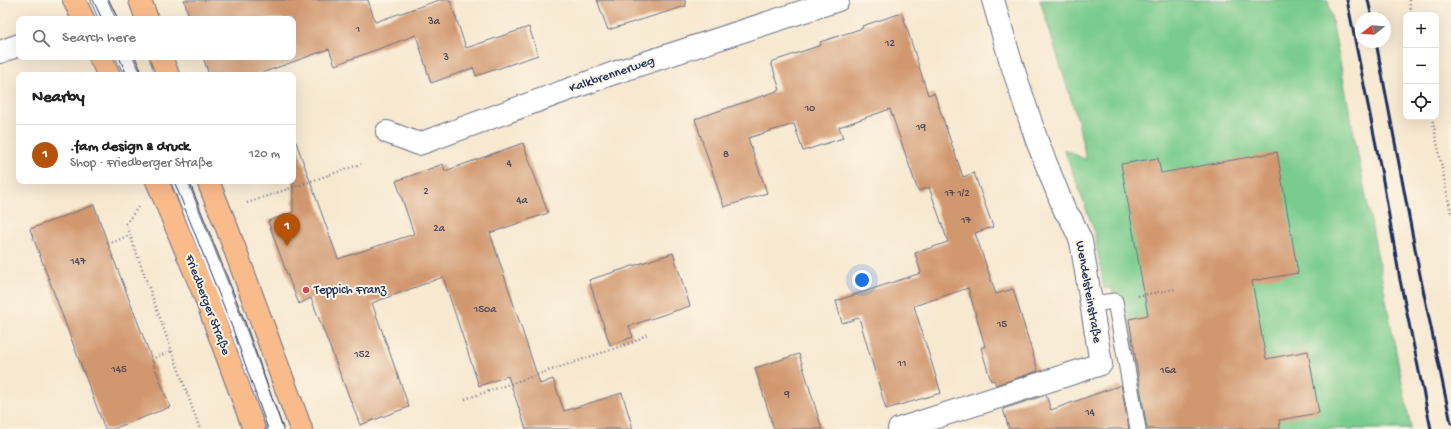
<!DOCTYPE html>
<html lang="en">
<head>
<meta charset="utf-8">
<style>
	body { margin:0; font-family:"Gochi Hand",sans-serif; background:#f6f6f6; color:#222 }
	.controls { position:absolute; right:12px; top:12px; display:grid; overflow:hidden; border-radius:8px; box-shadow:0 4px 16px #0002 }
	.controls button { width:36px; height:36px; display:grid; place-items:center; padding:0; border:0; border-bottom:1px solid #e0e0e0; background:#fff; color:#222; font:20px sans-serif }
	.compass { position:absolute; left:1355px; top:12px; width:36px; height:36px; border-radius:50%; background:#fff; box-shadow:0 4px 16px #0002; rotate:253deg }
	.you { position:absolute; left:862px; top:280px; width:14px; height:14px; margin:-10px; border:3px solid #fff; border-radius:50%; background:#1a73e8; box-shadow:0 0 0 6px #1a73e833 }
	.badge { display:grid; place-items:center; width:26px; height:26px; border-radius:50%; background:#b45309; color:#fff; font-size:13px; font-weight:700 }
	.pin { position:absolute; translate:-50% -33px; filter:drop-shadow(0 1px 2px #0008) }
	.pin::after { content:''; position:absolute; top:21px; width:14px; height:12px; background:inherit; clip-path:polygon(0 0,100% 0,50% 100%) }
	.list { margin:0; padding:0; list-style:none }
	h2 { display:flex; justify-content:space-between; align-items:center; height:52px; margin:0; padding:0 16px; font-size:17px }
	h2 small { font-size:13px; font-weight:400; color:#767676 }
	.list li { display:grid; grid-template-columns:26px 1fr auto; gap:12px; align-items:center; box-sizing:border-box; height:60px; padding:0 16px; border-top:1px solid #e0e0e0 }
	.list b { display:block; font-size:15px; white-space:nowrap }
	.list p { margin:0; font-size:13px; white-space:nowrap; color:#767676 }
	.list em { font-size:13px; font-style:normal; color:#767676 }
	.icon { flex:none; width:22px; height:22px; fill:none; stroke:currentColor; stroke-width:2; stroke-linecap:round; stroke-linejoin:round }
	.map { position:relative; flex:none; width:1451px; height:429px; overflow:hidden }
	.search { position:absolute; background:#fff; box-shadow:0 4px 16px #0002; left:16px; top:16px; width:280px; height:44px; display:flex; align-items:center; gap:10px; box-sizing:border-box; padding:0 14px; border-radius:8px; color:#767676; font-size:15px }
	.panel { position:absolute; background:#fff; box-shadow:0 4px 16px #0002; left:16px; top:72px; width:280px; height:112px; border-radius:8px }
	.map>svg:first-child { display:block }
	.green { fill:#7acc8e; stroke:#4a7e76 }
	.building { fill:#d1976e }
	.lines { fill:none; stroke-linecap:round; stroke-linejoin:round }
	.lane-casing { stroke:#687086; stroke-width:17 }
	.street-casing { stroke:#687086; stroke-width:24 }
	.primary-casing { stroke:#687086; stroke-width:24 }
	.path { stroke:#687086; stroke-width:2.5; stroke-dasharray:1 3; stroke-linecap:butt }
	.lane { stroke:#fff; stroke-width:15 }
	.street { stroke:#fff; stroke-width:22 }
	.primary { stroke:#fabb8b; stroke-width:22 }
	.tram { stroke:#1b2f5e; stroke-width:1 }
	.rail { stroke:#1b2f5e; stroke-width:3 }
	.poi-dot { fill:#d1495b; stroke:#fcf5e5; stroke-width:1.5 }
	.labels { text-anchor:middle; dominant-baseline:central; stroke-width:4; stroke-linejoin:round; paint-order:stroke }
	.number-label { font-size:11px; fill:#484962 }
	.street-label { font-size:13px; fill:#1b2f5e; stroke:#fcf5e5 }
	.poi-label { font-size:13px; fill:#1b2f5e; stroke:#fcf5e5; text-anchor:start }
</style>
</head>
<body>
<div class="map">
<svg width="1451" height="429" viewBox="0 0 1451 429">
	<rect width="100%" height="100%" fill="#fcf5e5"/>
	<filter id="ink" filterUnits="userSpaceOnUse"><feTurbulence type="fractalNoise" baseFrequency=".025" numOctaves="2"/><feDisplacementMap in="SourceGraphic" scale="8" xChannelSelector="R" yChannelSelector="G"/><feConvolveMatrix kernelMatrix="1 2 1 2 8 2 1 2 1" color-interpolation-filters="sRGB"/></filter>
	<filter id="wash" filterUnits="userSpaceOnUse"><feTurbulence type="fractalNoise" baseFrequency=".012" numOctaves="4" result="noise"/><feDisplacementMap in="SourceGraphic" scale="16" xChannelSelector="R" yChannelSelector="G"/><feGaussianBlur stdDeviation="0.9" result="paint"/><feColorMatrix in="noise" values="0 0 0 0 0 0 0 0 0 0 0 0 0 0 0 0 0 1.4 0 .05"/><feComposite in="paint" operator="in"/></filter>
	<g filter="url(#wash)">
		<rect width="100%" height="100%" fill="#f7e8d0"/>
		<path class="green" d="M1040 0H1328L1411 429H1141L1112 288 1104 289 1094 230 1064 149 1086 160 1078 121Z"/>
		<g id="blocks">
			<path class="building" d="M184 0H368L375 22 439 0H450L466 48 529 27 538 55 476 76 473 67V68L431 83 416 35 335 65 329 49 256 75H209L203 57H293V19H190Z
				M597 0H685L686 6 608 30Z
				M902 13 928 95 934 93 963 177 974 173 993 227 975 233 996 294 1013 289 1038 371 996 385 994 380 991 381 981 348 985 346 968 288 914 306 941 393 886 409 859 318 842 323 836 301 921 273 915 253 948 242 929 187 918 191 890 109 839 127 843 138 803 151 794 124 748 138 767 193 724 207 695 119 780 90 771 62 821 45 820 42 863 28 862 26Z
				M296 142 338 259 414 234 396 181 443 164 445 171 523 143 548 213 490 233 540 384 553 379 564 411 622 393 633 429H526L508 376 479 386 443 277 372 303 409 407 360 425 311 298 299 304 287 274 268 221 293 212V143Z
				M1277 152 1298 273 1252 281 1266 359 1308 351 1319 413 1279 420 1280 429H1147L1129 319 1148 315 1121 164 1158 158 1161 173Z
				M94 205 108 244 170 407 113 429H105L30 229Z
				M673 253 690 306 629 326 633 337 610 345 589 280Z
				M799 354 822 429H774L755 368Z
				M1121 385 1129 429H1009L1003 409 1046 395 1051 410Z"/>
		</g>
	</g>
	<g filter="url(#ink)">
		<use href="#blocks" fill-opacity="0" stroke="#687086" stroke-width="1"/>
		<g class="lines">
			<g class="lane-casing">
				<path id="lane" d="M99 0 107 19
					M124 57 133 75
					M179 181 236 325 275 429
					M1091 304 1115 301 1138 429"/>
			</g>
			<g class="street-casing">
				<path id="street" d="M0 52 19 45
					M387 132 419 144 614 73 838 0
					M899 429 1101 364 1081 241 1071 219 1065 211 1037 141 1010 59 993 0"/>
			</g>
			<g class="primary-casing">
				<path id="primary" d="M74 0 83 19
					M140 0 147 19
					M100 57 109 75
					M161 57 168 75
					M157 181 205 296 254 429
					M208 181 227 228 301 429"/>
			</g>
			<path class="path" d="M1409 0 1412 15
				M1432 117 1451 213
				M247 203 361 164
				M138 207 126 224 200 429
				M108 244 130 235
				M1138 296 1175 289
				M151 359 172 351
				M465 399 634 342 647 334"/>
			<use href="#lane" class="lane"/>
			<use href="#street" class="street"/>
			<use href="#primary" class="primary"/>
			<path class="tram" d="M93 0 102 19
				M109 0 118 19
				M119 57 127 75
				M135 57 143 75
				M174 181 232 327 268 429
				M189 181 245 322 283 429"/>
			<path class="rail" d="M1347 0 1382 175 1400 280 1431 429
				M1368 0 1372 18
				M1376 42 1420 275 1451 423"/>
		</g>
	</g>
	<circle class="poi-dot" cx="306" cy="290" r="4"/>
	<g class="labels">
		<g class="number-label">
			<text x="434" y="22">3a</text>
			<text x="358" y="30">1</text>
			<text x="890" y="44">12</text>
			<text x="446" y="58">3</text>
			<text x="810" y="109">10</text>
			<text x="921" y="128">19</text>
			<text x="726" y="155">8</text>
			<text x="509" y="164">4</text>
			<text x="426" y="192">2</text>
			<text x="957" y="194">17 1/2</text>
			<text x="522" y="201">4a</text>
			<text x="966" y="221">17</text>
			<text x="439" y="229">2a</text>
			<text x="78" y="262">147</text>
			<text x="485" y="310">150a</text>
			<text x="1002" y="325">15</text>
			<text x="362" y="355">152</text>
			<text x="902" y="364">11</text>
			<text x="119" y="370">145</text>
			<text x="1168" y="371">16a</text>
			<text x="787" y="395">9</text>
			<text x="1090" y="413">14</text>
		</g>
		<g class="street-label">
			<text transform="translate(612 75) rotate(-19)">Kalkbrennerweg</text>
			<text transform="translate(1088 292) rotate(80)">Wendelsteinstraße</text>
			<text transform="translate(207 305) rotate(69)">Friedberger Straße</text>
		</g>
		<g class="poi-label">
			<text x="314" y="290">Teppich Franz</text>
		</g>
	</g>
</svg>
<div class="controls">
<button>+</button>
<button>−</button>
<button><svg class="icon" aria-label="locate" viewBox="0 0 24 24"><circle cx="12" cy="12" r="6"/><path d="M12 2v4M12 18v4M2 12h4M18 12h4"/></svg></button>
</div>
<svg class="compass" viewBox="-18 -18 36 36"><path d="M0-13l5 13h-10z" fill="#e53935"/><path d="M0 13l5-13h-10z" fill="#767676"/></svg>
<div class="you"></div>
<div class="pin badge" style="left:287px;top:246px">1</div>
<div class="search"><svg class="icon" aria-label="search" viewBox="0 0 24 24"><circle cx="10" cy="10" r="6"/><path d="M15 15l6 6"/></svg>Search here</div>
<section class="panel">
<h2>Nearby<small></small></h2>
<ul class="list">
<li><span class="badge">1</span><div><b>.fam design &amp; druck</b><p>Shop · Friedberger Straße</p></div><em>120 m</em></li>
</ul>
</section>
</div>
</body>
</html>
